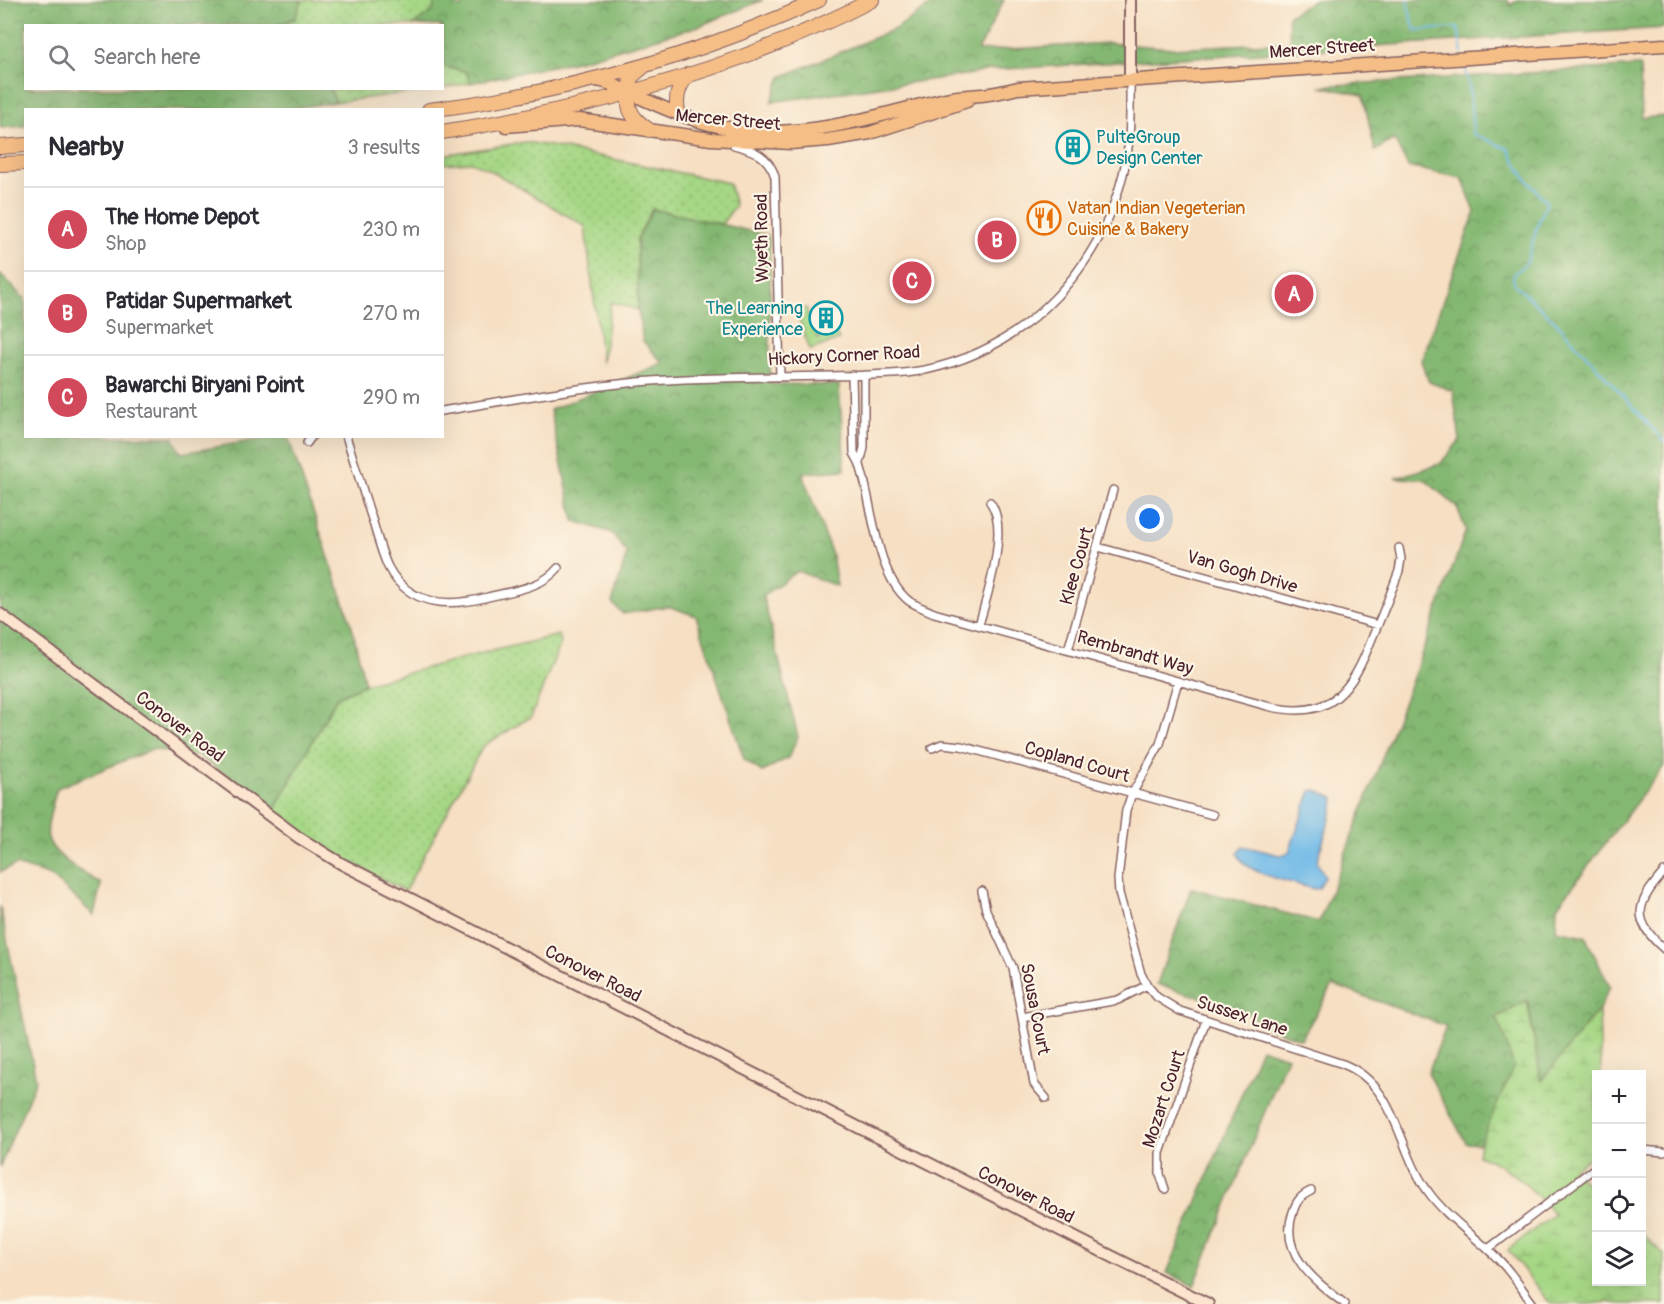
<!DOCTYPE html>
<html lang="en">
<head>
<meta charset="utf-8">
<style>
	body { margin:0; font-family:Pangolin,sans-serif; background:#f2f2f3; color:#2b2b33 }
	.controls { position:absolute; right:18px; bottom:18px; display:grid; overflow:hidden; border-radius:0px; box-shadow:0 6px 24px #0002 }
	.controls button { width:54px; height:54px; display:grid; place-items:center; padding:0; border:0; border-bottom:2px solid #e1e1e2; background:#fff; color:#2b2b33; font:30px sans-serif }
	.you { position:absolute; left:1150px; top:519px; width:21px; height:21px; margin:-15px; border:4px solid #fff; border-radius:50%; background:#1a73e8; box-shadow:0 0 0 9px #1a73e833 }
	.badge { display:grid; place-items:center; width:39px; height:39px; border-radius:50%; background:#d1495b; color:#fff; font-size:20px; font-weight:700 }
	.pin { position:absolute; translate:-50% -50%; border:3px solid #fff; box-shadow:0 2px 6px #0006 }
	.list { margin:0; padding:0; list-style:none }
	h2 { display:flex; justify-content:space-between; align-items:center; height:78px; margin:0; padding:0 24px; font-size:26px }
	h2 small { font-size:20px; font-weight:400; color:#7c7c81 }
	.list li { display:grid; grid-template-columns:39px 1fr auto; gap:18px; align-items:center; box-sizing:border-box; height:84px; padding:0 24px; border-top:2px solid #e1e1e2 }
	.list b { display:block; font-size:22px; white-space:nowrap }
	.list p { margin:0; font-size:20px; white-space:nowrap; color:#7c7c81 }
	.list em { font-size:20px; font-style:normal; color:#7c7c81 }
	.icon { flex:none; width:33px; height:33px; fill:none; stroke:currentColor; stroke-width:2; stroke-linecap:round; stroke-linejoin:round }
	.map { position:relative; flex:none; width:1664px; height:1304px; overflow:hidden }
	.search { position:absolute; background:#fff; box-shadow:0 6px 24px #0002; left:24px; top:24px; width:420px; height:66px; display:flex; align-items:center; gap:15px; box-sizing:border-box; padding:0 21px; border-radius:0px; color:#7c7c81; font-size:22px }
	.panel { position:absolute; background:#fff; box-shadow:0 6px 24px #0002; left:24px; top:108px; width:420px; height:330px; border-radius:0px }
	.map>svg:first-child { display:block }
	.grass { fill:url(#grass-dots); stroke:#787b58; stroke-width:1.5 }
	.forest { fill:url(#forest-crowns); stroke:#676c4e; stroke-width:1.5 }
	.wetland { fill:url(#wetland-marsh); stroke:#787b58; stroke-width:1.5 }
	.park { fill:url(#park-crowns); stroke:#787b58; stroke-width:1.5 }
	.water { fill:#6fb9e7; stroke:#5c6c89; stroke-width:1.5 }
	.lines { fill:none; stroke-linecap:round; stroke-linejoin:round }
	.stream { stroke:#6fb9e7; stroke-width:2 }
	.street-casing { stroke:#866260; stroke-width:10 }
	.secondary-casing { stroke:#866260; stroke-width:14 }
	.primary-casing { stroke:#866260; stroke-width:15 }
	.highway-casing { stroke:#866260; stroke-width:16 }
	.street { stroke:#fff; stroke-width:7 }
	.secondary { stroke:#fbe5cf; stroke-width:10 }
	.primary { stroke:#f6be87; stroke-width:12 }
	.highway { stroke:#f6be87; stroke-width:14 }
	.labels { text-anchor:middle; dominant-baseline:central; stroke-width:4.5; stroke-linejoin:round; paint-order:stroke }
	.street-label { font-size:18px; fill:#4a1f2b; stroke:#fcf5e5 }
	.culture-label { font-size:18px; fill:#0d838f; stroke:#fcf5e5; text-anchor:start }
	.food-label { font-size:18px; fill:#c56008; stroke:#fcf5e5; text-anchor:start }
</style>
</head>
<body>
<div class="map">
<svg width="1664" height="1304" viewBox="0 0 1664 1304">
	<defs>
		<pattern id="grass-dots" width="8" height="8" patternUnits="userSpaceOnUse" patternTransform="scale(1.5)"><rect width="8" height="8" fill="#a6d785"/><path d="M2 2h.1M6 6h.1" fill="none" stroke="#90b873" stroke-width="1.8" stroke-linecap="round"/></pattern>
		<pattern id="forest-crowns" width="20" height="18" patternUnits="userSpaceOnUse" patternTransform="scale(1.5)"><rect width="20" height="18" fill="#84b872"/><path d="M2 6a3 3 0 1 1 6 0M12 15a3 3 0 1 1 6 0" fill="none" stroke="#6e955e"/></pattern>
		<pattern id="wetland-marsh" width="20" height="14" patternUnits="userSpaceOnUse" patternTransform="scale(1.5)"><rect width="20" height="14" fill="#a6d785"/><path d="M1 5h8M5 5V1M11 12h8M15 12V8" fill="none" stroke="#90b873"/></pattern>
		<pattern id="park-crowns" width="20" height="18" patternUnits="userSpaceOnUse" patternTransform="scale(1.5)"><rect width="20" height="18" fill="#a6d785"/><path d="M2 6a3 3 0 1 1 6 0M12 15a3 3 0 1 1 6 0" fill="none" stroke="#90b873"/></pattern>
	</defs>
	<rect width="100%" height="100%" fill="#fcf5e5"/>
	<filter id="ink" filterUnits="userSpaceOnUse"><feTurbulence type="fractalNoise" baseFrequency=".0167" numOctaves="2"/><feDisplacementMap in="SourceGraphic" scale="12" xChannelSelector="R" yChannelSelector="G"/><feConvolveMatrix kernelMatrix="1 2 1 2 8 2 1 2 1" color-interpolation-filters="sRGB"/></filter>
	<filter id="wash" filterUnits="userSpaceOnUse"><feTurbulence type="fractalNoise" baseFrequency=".008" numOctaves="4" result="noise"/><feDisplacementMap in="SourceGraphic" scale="24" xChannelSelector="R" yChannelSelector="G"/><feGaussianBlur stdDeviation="1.35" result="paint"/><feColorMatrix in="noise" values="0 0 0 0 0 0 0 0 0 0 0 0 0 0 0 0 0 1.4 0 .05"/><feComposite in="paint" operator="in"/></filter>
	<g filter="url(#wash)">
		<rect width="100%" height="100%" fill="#f6dfc3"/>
		<path class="grass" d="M302 0H435L433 11 414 25 275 26 295 19Z
			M442 66 466 72 471 83 443 88Z
			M329 89H439L336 102Z
			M525 142 545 145 729 183 735 206 722 224 652 209 637 239 638 310 611 302 602 364 585 226 488 169 471 162 443 164V155Z
			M559 635 561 642 531 717 483 746 405 891 318 846 273 812 337 697 365 684 475 655Z"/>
		<path class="forest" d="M0 0H302L295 19 275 25 26 26V88H329L336 102 279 110H26L25 126 0 128Z
			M435 0H453L460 8 468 0H763L699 26 581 60 471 83 466 72 443 66 442 26 414 25 433 11Z
			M938 0H1004L978 51 1108 43 1173 48 1290 42 1288 16 1313 0H1508L1510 5 1518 0H1664V28L989 70 972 74 771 102 781 77 895 29Z
			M1640 66 1642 118 1664 116V766L1557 907 1556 930 1585 936 1610 987 1599 1009 1541 1082 1528 1001 1515 1066 1480 1144 1466 1143 1428 1073 1446 1026 1333 985 1301 1039 1268 1028 1246 1012 1157 984 1191 888 1319 922 1411 683 1466 530 1457 507 1424 479 1395 478 1440 464 1460 440 1453 391 1429 382 1421 361 1475 212 1462 178 1408 167 1394 139 1375 151 1363 95 1319 86Z
			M653 209 768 235C774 284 767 334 771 384L839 385 845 470 802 473 832 555 837 586 797 571 763 596 798 737 788 758 762 772 744 759 696 616 668 606 623 614 612 603 627 553 612 533 574 521 550 410 663 363 643 341 638 310 637 239Z
			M0 273 22 297 25 298 26 436 173 437 181 453 274 437H288L351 623 365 684 337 697 273 812 197 754 185 763 173 753 153 749 57 788C54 800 45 826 48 838 52 856 86 874 101 884L94 915 51 876 16 865 0 872Z
			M0 906 36 1080 0 1167Z
			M1261 1048 1287 1057 1194 1286 1167 1273Z"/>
		<path class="wetland" d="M1527 1000 1541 1081 1599 1009 1601 1074H1596V1153L1572 1170 1596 1192V1282H1642V1234L1664 1254V1304H1621L1607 1302 1589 1304H1550L1508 1250 1554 1214C1532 1188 1510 1167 1478 1155L1480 1144 1514 1066 1497 1017Z"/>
		<path class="park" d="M806 308 818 339 836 333 839 340 810 350 796 311Z"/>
		<path class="water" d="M1316 790 1334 798 1335 801 1317 862 1325 876 1319 888 1315 889C1295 883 1242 874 1238 853L1243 846 1280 855H1285L1289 852 1309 796 1311 791Z"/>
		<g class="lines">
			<path class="stream" d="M1409 0 1408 6 1415 30 1458 28 1462 53
				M1464 62 1470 91 1473 134 1509 149 1523 175 1547 203 1539 220 1527 262 1513 275 1514 284 1556 322 1664 441"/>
		</g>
	</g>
	<g filter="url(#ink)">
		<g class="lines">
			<g class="street-casing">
				<path id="street" d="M734 145C754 150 769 156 775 177L780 377
					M852 375 854 453C856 457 859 461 860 465 873 504 875 574 909 601 916 606 926 609 934 613L1267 706C1332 722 1352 690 1373 636 1382 615 1391 593 1399 571L1401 559 1399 548
					M442 411C523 398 603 382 685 379 733 377 781 377 830 376 861 375 894 376 925 370 1029 348 1105 265 1126 161 1131 135 1130 107 1130 80
					M346 436C355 464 363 492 372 519 377 535 381 552 388 567 409 607 451 607 488 597 512 591 542 588 558 568
					M307 443 312 436
					M860 463 864 448V375
					M1098 547 1378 625
					M979 625C987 596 1010 527 990 502
					M1068 650 1113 490
					M1178 681 1160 744 1132 794 1126 810 1118 879 1119 893 1141 974 1147 985 1157 997 1180 1011 1343 1064C1397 1085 1397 1148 1427 1190 1444 1215 1475 1236 1496 1257 1510 1270 1521 1288 1533 1304
					M932 748 942 744 961 746 1213 815
					M1664 872C1637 903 1630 919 1664 949
					M982 891 986 910 1013 968 1034 1084 1046 1098
					M1022 1017 1118 1000 1147 985
					M1642 1150 1664 1152
					M1165 1189 1160 1174V1153L1206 1020
					M1311 1191C1300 1196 1296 1202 1293 1212 1278 1254 1316 1282 1345 1304
					M1488 1249 1596 1167"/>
			</g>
			<g class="secondary-casing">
				<path id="secondary" d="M1130 80V0
					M0 614 298 837 342 864 1109 1255 1208 1304"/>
			</g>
			<g class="primary-casing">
				<path id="primary" d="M592 80C607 80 617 87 630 93 663 108 698 124 734 129 809 140 873 116 945 99 957 96 970 96 982 95 994 94 1006 91 1018 88L1664 45
					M506 126 579 120 711 139 791 143 828 140 870 133 967 101"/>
			</g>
			<g class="highway-casing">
				<path id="highway" d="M643 67 631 77C628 105 624 113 649 130
					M429 110C563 93 696 57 819 0
					M678 112C675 97 678 85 689 74
					M442 132C590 109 739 69 872 0
					M0 147 26 145
					M0 164 26 163"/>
			</g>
			<use href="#street" class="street"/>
			<use href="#secondary" class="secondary"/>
			<use href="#primary" class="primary"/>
			<use href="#highway" class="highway"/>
		</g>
	</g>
	<defs>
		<g id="building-ring" transform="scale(1.725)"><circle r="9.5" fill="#fcf5e5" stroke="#0f9aa8" stroke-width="1.5"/><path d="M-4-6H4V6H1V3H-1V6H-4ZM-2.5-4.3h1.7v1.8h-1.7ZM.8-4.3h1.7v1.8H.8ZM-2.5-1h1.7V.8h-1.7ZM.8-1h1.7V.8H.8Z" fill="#0f9aa8"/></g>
		<g id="restaurant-ring" transform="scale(1.725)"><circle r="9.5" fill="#fcf5e5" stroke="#e8710a" stroke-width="1.5"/><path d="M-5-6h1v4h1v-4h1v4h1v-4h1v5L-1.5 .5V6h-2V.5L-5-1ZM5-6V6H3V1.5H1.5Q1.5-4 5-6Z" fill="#e8710a"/></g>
	</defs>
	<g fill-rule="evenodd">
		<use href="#building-ring" x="1073" y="147"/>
		<use href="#restaurant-ring" x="1044" y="218"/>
		<use href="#building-ring" x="826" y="318"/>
	</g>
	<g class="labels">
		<g class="street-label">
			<text transform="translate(1322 49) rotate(-4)">Mercer Street</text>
			<text transform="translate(728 120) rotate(5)">Mercer Street</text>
			<text transform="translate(762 238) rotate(-91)">Wyeth Road</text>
			<text transform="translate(844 356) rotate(-3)">Hickory Corner Road</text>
			<text transform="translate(1077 566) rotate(-74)">Klee Court</text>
			<text transform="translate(1242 572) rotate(16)">Van Gogh Drive</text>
			<text transform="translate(1135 653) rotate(16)">Rembrandt Way</text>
			<text transform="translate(180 727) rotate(37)">Conover Road</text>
			<text transform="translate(1077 762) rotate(16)">Copland Court</text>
			<text transform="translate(593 974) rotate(27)">Conover Road</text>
			<text transform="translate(1035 1009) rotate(79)">Sousa Court</text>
			<text transform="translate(1242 1016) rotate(18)">Sussex Lane</text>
			<text transform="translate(1164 1099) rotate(-72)">Mozart Court</text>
			<text transform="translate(1026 1195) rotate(27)">Conover Road</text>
		</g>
		<g class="culture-label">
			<text x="1096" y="137">PulteGroup<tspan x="1096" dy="21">Design Center</tspan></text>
			<text x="803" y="308" text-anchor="end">The Learning<tspan x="803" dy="21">Experience</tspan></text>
		</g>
		<g class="food-label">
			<text x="1067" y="208">Vatan Indian Vegeterian<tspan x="1067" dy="21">Cuisine &amp; Bakery</tspan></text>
		</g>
	</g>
</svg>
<div class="controls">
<button>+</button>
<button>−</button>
<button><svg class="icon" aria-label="locate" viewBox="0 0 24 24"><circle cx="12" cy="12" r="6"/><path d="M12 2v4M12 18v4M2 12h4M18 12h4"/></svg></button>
<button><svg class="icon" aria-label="layers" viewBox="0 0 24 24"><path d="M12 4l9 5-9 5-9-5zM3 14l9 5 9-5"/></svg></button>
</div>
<div class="you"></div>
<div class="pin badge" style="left:1294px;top:294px">A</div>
<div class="pin badge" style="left:997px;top:240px">B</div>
<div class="pin badge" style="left:912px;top:281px">C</div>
<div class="search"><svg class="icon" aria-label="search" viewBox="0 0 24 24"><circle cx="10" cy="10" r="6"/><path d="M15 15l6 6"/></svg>Search here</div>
<section class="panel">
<h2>Nearby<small>3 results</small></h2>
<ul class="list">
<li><span class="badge">A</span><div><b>The Home Depot</b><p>Shop</p></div><em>230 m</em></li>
<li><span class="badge">B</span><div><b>Patidar Supermarket</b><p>Supermarket</p></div><em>270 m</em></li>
<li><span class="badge">C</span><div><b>Bawarchi Biryani Point</b><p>Restaurant</p></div><em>290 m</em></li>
</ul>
</section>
</div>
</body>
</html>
